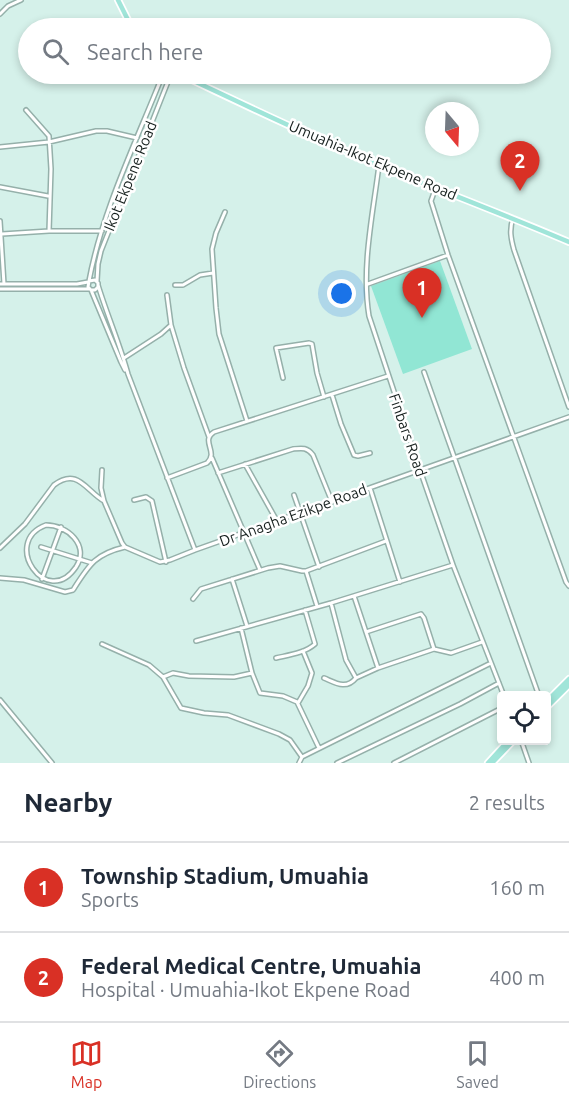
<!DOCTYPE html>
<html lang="en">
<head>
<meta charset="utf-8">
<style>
	body { margin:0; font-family:Ubuntu,sans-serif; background:#f6f6f7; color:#1f2937 }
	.controls { position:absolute; right:18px; bottom:18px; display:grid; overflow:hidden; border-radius:6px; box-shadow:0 3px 9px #0003 }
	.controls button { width:54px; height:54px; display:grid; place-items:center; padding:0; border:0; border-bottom:2px solid #e0e1e3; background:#fff; color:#1f2937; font:30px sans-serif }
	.compass { position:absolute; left:425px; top:102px; width:54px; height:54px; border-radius:50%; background:#fff; box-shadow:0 3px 9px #0003; rotate:161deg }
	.you { position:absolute; left:342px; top:294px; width:21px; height:21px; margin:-15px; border:4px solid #fff; border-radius:50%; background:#1a73e8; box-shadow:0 0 0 9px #1a73e833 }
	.badge { display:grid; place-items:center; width:39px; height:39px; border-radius:50%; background:#d93025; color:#fff; font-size:20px; font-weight:700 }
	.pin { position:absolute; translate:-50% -50px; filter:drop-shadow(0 2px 3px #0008) }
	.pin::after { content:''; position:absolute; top:32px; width:21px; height:18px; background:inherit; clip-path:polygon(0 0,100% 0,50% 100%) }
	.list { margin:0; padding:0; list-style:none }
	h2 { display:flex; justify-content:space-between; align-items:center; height:78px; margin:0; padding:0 24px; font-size:26px }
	h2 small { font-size:20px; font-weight:400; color:#747a83 }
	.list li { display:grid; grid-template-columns:39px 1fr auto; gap:18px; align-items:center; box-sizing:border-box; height:90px; padding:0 24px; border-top:2px solid #e0e1e3 }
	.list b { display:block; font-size:22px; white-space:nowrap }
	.list p { margin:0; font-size:20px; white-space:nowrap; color:#747a83 }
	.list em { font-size:20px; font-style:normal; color:#747a83 }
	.icon { flex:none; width:33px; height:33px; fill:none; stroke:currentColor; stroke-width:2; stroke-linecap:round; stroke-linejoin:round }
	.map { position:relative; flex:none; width:569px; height:763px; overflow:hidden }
	.search { position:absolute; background:#fff; box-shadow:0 3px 9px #0003; left:18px; right:18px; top:18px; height:66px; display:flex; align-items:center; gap:15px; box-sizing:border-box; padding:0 21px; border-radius:33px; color:#747a83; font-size:22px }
	.sheet { height:258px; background:#fff }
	nav { display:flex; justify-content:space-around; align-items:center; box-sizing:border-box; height:84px; border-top:2px solid #e0e1e3; background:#fff; font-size:16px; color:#747a83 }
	nav a { display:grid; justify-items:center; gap:3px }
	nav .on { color:#d93025 }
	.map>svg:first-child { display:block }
	.green { fill:#91e6d4 }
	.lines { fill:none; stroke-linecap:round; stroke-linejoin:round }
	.minor-casing { stroke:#95b0aa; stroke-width:6 }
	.major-casing { stroke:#fff; stroke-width:8 }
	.minor { stroke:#fff; stroke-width:3 }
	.major { stroke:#a0e5d9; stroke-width:4.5 }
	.labels { text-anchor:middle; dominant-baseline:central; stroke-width:5; stroke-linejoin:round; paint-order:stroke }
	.street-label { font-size:15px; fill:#151f1d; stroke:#fff }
</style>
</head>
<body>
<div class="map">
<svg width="569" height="763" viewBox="0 0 569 763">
	<rect width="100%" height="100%" fill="#d5f1ea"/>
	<path class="green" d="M440 261 472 349 403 374 371 286Z"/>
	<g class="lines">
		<g class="minor-casing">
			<path id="minor" d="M0 14 8 6 21 0
				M0 147 49 142 96 131H107L137 138
				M379 165C373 214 361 267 369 316L420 470 453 565 504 696
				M0 187 48 196
				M436 187 431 201 448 255 566 582 569 586
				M225 212 216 233 212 249 216 308 219 334 247 421
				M513 218C509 230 511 239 514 250L569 407
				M0 221 4 284
				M49 231H102
				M2 234 49 231 51 169 49 136 26 110
				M89 281C102 211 137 140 163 74
				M97 281 98 264 101 251 171 74
				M0 284H77L88 282
				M368 284 448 255
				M98 285C107 315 120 344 128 374L195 550 569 417
				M175 285H183L200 275 213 273
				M0 289H90
				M91 290H95L98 287V283L95 280 89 281 88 287 91 290 121 362 125 370
				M171 325 184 368 209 437
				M124 358 161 334 171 325 167 295
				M424 372 539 696
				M283 378 276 348 309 343 312 344 317 373 324 397
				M332 395 341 424 354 455 358 456 370 453
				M212 458 260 570
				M245 464 277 521
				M102 470 101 488 104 501 122 543 125 547 160 562 170 560 195 550
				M218 473 293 449C302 448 307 447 313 455L332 502
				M167 478 207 463C219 452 200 441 214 432L388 376
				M370 488 400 582
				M294 495 319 567
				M134 500 146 497 152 501 166 562
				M46 525C67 525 90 545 76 567 47 610 0 542 46 525Z
				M41 547 92 563
				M0 548 25 524 54 485C78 467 86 491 104 501
				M306 571 317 606
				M0 578 24 580 65 592 73 590C89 565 95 554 125 547
				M42 579 61 527
				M232 579 247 626
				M354 596 378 668
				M193 599 201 589 268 568 280 566 302 571H306L386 541
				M331 603 346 660 356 678 378 668 434 649 451 653 482 642
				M241 628 252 673 260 693 283 696 297 702 319 748
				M366 632 421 614 424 618 434 649
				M196 641 331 603 453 565
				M102 644 149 665 163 677 181 708 204 713 228 715 279 734 290 740 302 757
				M276 658C289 655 305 653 315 644L305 610
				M163 677 173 673 189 676 234 677 252 673
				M324 678C336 683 346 690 356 678
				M0 700 52 763
				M298 703 308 686 312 673 303 651
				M521 740 529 763
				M299 763 302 757 308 754 491 663
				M337 763 460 704 499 683
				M394 763 502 708"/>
		</g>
		<g class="major-casing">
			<path id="major" d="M118 0 132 28
				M179 74C245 105 311 137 378 165 442 191 506 215 569 242
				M546 702 569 679
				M546 708 569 685
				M488 763 509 740
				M492 763 514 740"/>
		</g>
		<use href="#minor" class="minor"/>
		<use href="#major" class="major"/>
	</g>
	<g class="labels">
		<g class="street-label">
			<text transform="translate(373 160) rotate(23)">Umuahia-Ikot Ekpene Road</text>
			<text transform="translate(130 176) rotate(-68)">Ikot Ekpene Road</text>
			<text transform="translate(408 435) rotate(71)">Finbars Road</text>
			<text transform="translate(293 515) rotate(-20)">Dr Anagha Ezikpe Road</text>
		</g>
	</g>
</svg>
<div class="controls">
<button><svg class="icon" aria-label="locate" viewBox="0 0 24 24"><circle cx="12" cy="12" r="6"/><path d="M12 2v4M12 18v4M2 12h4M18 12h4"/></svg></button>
</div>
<svg class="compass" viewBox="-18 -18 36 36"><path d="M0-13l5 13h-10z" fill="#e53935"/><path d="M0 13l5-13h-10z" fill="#747a83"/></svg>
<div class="you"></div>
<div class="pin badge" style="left:422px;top:318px">1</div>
<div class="pin badge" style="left:520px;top:191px">2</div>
<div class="search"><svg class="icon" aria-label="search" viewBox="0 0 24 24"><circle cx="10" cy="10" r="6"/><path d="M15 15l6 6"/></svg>Search here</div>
</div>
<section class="sheet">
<h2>Nearby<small>2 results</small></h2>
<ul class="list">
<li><span class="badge">1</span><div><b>Township Stadium, Umuahia</b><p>Sports</p></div><em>160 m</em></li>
<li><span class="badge">2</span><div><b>Federal Medical Centre, Umuahia</b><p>Hospital · Umuahia-Ikot Ekpene Road</p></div><em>400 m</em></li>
</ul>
</section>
<nav>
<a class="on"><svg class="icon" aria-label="map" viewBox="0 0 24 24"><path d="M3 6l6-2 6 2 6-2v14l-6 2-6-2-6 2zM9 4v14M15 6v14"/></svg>Map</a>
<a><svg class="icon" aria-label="directions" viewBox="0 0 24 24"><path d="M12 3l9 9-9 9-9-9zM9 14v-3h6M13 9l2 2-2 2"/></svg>Directions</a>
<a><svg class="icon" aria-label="saved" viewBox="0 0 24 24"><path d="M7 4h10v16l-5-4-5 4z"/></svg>Saved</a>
</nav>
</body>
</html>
